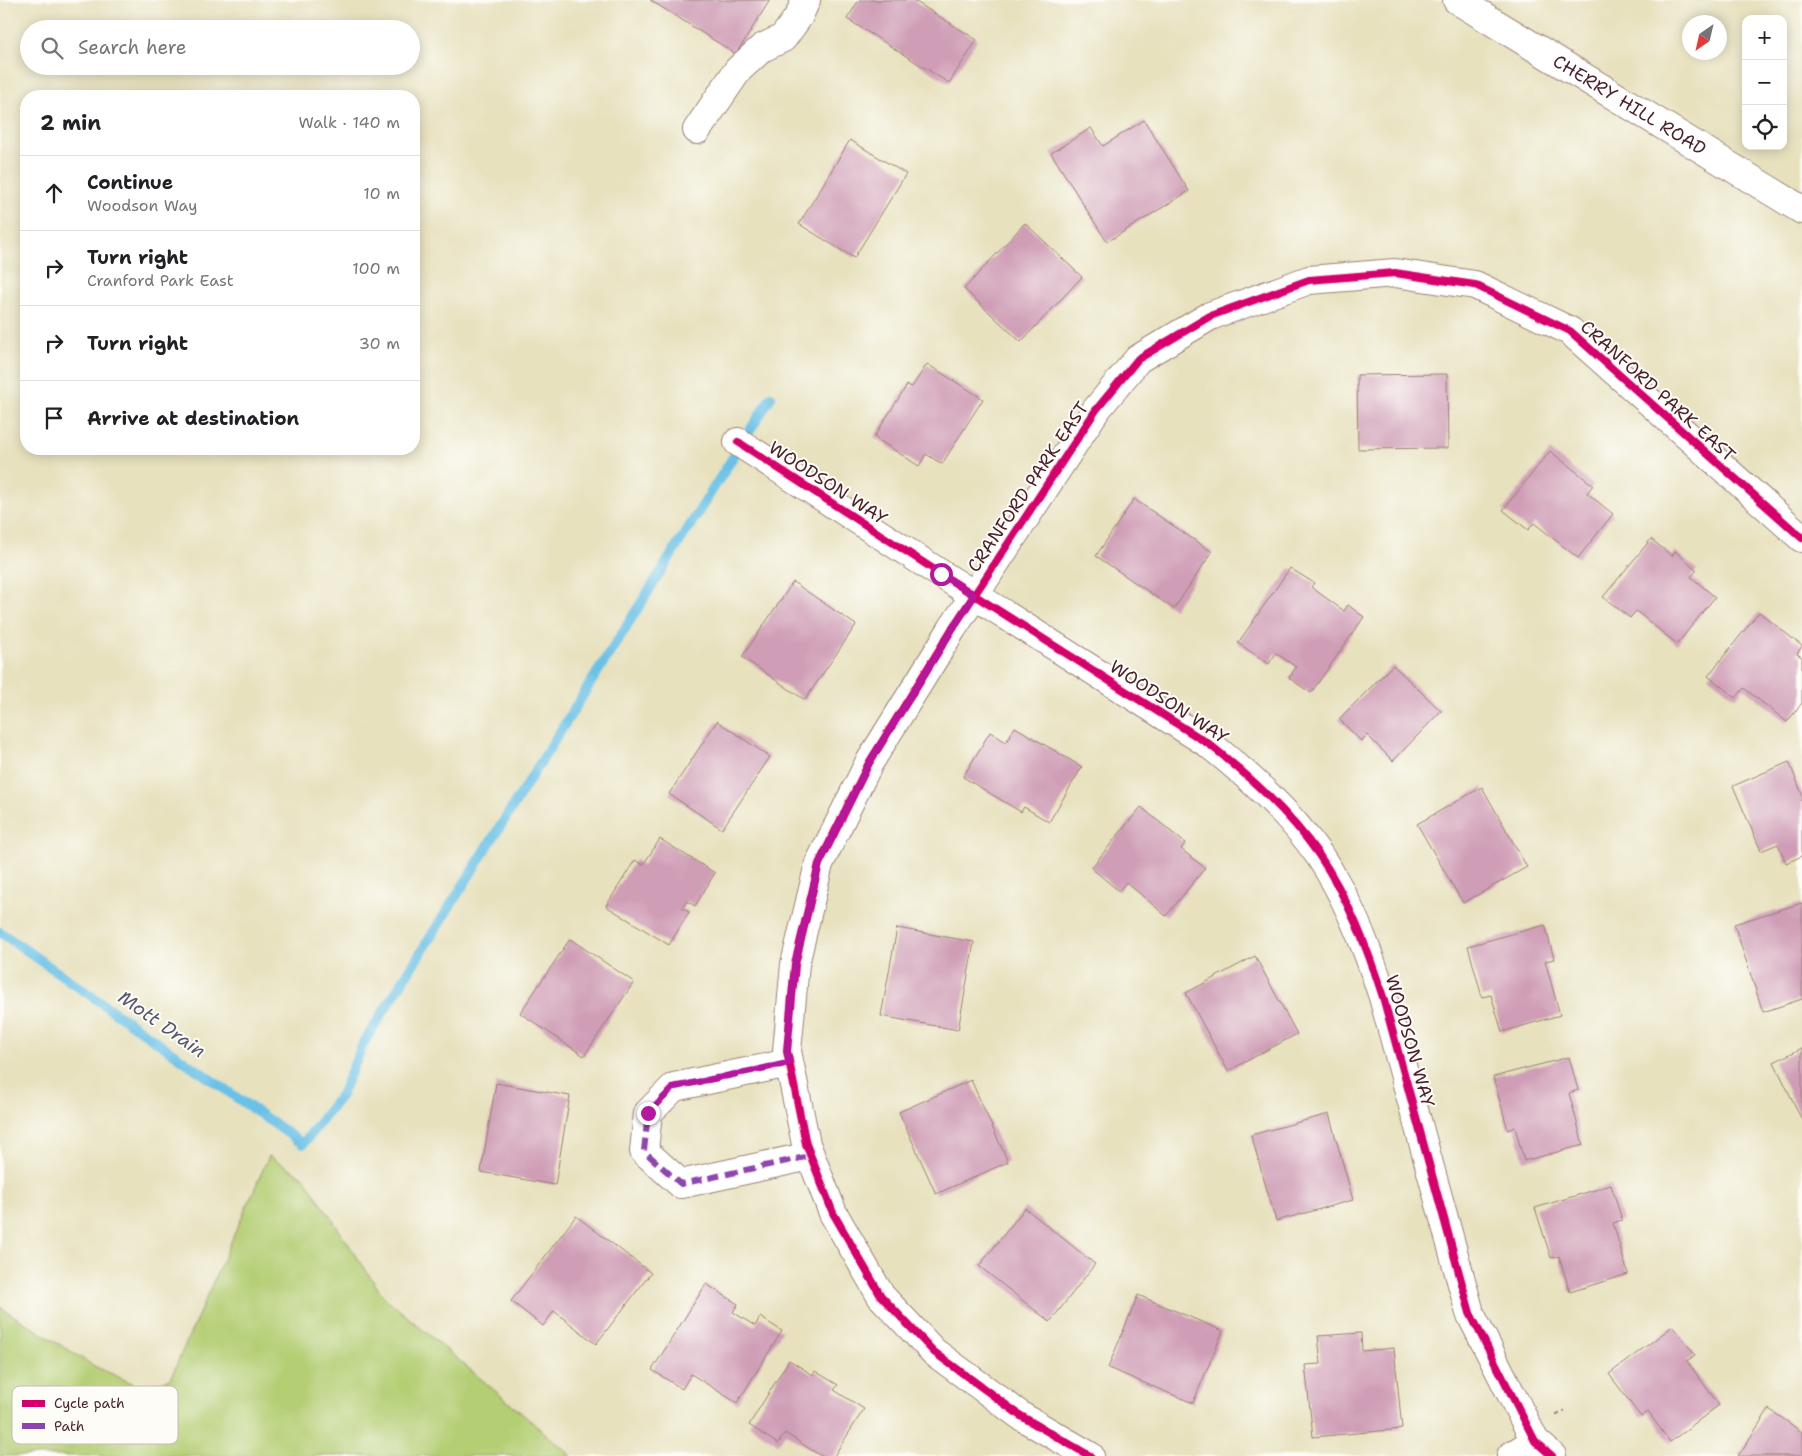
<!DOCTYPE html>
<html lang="en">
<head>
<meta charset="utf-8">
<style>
	body { margin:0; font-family:"Shantell Sans",sans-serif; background:#f6f6f6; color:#202124 }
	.controls { position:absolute; right:15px; top:15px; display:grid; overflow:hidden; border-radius:10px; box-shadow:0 2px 12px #0003 }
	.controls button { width:45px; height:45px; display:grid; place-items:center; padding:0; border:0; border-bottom:1px solid #e0e0e0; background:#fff; color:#202124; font:25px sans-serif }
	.compass { position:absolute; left:1682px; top:15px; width:45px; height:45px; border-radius:50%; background:#fff; box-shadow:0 2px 12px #0003; rotate:214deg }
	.stop { position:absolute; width:15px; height:15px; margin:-11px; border:4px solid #b5179e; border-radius:50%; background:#fff }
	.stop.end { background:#b5179e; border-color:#fff; box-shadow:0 1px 5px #0008 }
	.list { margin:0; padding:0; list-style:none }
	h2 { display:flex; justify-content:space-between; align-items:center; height:65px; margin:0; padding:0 20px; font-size:21px }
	h2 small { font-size:16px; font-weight:400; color:#757577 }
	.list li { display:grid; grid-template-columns:32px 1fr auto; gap:15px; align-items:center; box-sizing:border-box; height:75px; padding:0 20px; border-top:1px solid #e0e0e0 }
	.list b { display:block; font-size:19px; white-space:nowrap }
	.list p { margin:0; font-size:16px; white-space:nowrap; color:#757577 }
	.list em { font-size:16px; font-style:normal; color:#757577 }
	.icon { flex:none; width:28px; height:28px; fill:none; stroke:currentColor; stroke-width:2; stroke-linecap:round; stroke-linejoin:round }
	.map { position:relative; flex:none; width:1802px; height:1456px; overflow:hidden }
	.search { position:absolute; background:#fff; box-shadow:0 2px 12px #0003; left:20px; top:20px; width:400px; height:55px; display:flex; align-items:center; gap:12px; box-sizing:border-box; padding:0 18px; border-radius:28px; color:#757577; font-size:19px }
	.panel { position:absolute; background:#fff; box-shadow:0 2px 12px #0003; left:20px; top:90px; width:400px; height:365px; border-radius:20px }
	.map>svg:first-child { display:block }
	.green { fill:#b4ce73; stroke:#7f764f }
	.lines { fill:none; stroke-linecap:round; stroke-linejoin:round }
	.stream { stroke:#69c1e7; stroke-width:10 }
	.building { fill:#cf9db6 }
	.minor-casing { stroke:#988074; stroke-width:30 }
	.major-casing { stroke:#988074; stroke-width:30 }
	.path { stroke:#988074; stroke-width:3; stroke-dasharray:4 4; stroke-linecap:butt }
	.minor { stroke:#fff; stroke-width:28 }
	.major { stroke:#fff; stroke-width:28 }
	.quiet { stroke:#8e44ad; stroke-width:6; stroke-dasharray:12 6; stroke-linecap:butt }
	.cycleway-casing { stroke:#fdfcf7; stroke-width:11 }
	.cycleway { stroke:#d6006c; stroke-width:8 }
	.route { stroke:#b5179e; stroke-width:6 }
	.labels { text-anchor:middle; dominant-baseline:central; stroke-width:4; stroke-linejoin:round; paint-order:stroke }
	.street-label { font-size:18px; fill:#4a1f2b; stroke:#fdfcf7 }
	.water-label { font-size:19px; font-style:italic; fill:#55586d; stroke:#fdfcf7 }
	.key { fill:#fdfcf7; stroke:#c7baba; stroke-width:1 }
	.key-label { font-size:14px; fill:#4a1f2b }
</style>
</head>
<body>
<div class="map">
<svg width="1802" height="1456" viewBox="0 0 1802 1456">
	<rect width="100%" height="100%" fill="#fdfcf7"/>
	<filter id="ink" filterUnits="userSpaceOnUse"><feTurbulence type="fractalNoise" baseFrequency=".02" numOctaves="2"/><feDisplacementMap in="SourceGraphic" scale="10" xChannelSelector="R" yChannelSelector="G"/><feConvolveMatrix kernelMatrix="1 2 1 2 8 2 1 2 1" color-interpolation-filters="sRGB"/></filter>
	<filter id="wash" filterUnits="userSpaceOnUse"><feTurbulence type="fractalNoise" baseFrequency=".0096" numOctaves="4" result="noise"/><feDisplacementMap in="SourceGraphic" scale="20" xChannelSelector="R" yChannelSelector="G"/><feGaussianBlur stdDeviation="1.12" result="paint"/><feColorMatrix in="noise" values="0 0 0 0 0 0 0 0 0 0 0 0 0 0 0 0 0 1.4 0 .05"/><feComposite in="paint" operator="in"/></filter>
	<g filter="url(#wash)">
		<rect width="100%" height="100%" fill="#e7e1be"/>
		<path class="green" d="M269 1156 304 1177 383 1296 572 1456H0V1307L94 1366 143 1388 170 1379Z"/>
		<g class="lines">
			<path class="stream" d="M0 932 303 1144 341 1095 363 1044 771 397"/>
		</g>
		<g id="blocks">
			<path class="building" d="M650 0H770L736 54Z
				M859 0H913L977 40 949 83 847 19Z
				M1144 120 1189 191 1107 242 1051 153 1091 128 1103 146Z
				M850 140 906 174 854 258 799 224Z
				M1025 223 1082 277 1021 342 964 289Z
				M927 364 983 399 942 464 926 454 919 466 874 437 907 385 912 387Z
				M1447 374 1448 448 1358 449 1357 375Z
				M1550 451 1593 485 1587 493 1613 514 1578 558 1534 523 1528 530 1503 510Z
				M1134 499 1212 552 1174 609 1096 556Z
				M1651 539 1672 556 1675 551 1697 570 1691 577 1715 597 1677 644 1636 611 1630 618 1603 597Z
				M1290 568 1314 583 1311 587 1344 611 1348 605 1364 617 1311 693 1289 678 1296 667 1276 653 1269 664 1238 643Z
				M793 582 856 625 805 700 742 657Z
				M1759 612 1802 646 1797 654 1802 657V703L1787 722 1744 688 1736 698 1708 676Z
				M1393 665 1441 711 1393 761 1367 735 1361 741 1339 719Z
				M717 721 770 757 722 829 669 794Z
				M1015 727 1082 767 1049 822 1024 807 1021 812 963 777 990 732 1006 742Z
				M1789 762 1802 794V856L1786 863 1778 844 1761 851 1733 786Z
				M1482 787 1527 867 1463 903 1417 824Z
				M1141 807 1185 843 1181 849 1205 868 1166 916 1126 882 1119 891 1091 868Z
				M660 839 715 873 695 906 687 901 682 908 689 912 669 945 606 906 635 860 643 865Z
				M1802 903V999L1763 1012 1734 924Z
				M1545 925 1554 959 1545 961 1560 1015 1502 1032 1491 995 1482 997 1468 946Z
				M897 928 974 942 958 1030 881 1016Z
				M570 939 634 982 584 1056 520 1013Z
				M1255 956 1297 1034 1228 1071 1186 993Z
				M1802 1048V1120L1774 1062Z
				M1569 1057 1578 1090 1569 1093 1583 1145 1524 1161 1515 1127 1508 1130 1493 1077Z
				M971 1080 1008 1162 936 1194 899 1112Z
				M496 1083 570 1096 555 1185 481 1172Z
				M1329 1114 1353 1200 1276 1221 1251 1135Z
				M1611 1185 1622 1220 1613 1223 1628 1274 1570 1292 1559 1256 1551 1258 1535 1208Z
				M1025 1208 1095 1264 1050 1322 979 1266Z
				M576 1216 651 1273 596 1344 554 1311 543 1326 511 1301Z
				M706 1284 738 1304 733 1312 755 1326 760 1317 782 1331 737 1403 691 1374 682 1389 652 1370Z
				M1138 1295 1223 1331 1193 1403 1108 1368Z
				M1673 1326 1695 1355 1687 1361 1719 1405 1670 1442 1648 1412 1641 1417 1609 1374Z
				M1361 1333 1362 1351 1394 1348 1402 1429 1313 1437 1305 1365 1321 1364 1318 1336Z
				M789 1360 813 1375 815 1371 838 1385 834 1390 864 1409 834 1456H821L785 1433 778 1444 749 1425Z
				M1769 1409 1802 1432V1456H1738Z"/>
		</g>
	</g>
	<g filter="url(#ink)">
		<use href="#blocks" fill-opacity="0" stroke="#988074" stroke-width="1"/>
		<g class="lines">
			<g class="minor-casing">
				<path id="minor" d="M697 130 738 70 762 48 783 38 799 16 806 0
					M738 442 941 574 1209 744C1250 777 1289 812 1319 855 1348 898 1367 947 1383 997L1470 1313 1535 1441 1552 1456
					M789 1063 674 1087 648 1113 644 1151 681 1184 810 1156
					M1090 1456 1021 1416 934 1352 881 1296 833 1213 806 1144 787 1051 795 964 819 864 869 763 952 629 1096 410 1138 359 1210 316 1309 280 1395 273 1475 285 1570 331 1802 538
					M1511 1456 1535 1441"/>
			</g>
			<g class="major-casing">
				<g id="major">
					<path id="s1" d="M1457 0 1802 210"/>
				</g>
			</g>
			<path class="path" d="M1556 1415 1565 1411"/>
			<use href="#minor" class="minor"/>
			<use href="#major" class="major"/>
			<path class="quiet" d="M789 1063 674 1087 648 1113 644 1151 681 1184 810 1156"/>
			<g class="cycleway-casing">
				<path id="cycleway" d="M738 442 941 574 1209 744C1250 777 1289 812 1319 855 1348 898 1367 947 1383 997L1470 1313 1535 1441 1552 1456
					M1090 1456 1021 1416 934 1352 881 1296 833 1213 806 1144 787 1051 795 964 819 864 869 763 952 629 1096 410 1138 359 1210 316 1309 280 1395 273 1475 285 1570 331 1802 538"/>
			</g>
			<use href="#cycleway" class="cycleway"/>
		</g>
	</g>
	<g class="lines" filter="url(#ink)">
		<path class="route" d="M648 1113 674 1087 789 1063 787 1051 795 964 819 864 869 763 974 595 941 574"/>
	</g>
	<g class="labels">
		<g class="street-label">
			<text stroke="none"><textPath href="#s1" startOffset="202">CHERRY HILL ROAD</textPath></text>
			<text transform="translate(1658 391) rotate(42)">CRANFORD PARK EAST</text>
			<text transform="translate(828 483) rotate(33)">WOODSON WAY</text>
			<text transform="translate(1028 487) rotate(-56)">CRANFORD PARK EAST</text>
			<text transform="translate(1169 702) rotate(33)">WOODSON WAY</text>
			<text transform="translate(1410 1041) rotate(74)">WOODSON WAY</text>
		</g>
		<g class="water-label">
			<text transform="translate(162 1024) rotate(35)">Mott Drain</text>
		</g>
	</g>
	<rect x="12" y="1386" width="166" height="58" rx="8" class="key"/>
	<rect x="22" y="1400" width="23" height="7" fill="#d6006c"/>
	<rect x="22" y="1423" width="23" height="6" fill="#8e44ad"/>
	<g class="key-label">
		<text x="54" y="1408">Cycle path</text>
		<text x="54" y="1431">Path</text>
	</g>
</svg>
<div class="controls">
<button>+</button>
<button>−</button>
<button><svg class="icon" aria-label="locate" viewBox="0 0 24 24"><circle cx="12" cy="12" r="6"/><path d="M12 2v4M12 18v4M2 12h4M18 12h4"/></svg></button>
</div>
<svg class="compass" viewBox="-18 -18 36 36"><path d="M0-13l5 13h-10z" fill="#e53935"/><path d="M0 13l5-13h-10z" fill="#757577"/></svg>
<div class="stop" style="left:941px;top:574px"></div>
<div class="stop end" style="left:648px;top:1113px"></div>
<div class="search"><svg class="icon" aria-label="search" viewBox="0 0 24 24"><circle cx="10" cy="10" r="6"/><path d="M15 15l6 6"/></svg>Search here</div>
<section class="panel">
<h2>2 min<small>Walk · 140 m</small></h2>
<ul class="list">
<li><svg class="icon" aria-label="ahead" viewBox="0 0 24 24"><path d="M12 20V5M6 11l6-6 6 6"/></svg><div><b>Continue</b><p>Woodson Way</p></div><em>10 m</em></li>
<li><svg class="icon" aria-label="right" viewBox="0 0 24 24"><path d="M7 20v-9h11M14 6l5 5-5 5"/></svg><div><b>Turn right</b><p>Cranford Park East</p></div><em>100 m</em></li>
<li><svg class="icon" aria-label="right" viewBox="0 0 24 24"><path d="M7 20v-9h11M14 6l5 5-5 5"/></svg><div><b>Turn right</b></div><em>30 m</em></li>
<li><svg class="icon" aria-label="arrive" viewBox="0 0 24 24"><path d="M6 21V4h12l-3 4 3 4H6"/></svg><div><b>Arrive at destination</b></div></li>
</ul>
</section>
</div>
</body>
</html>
